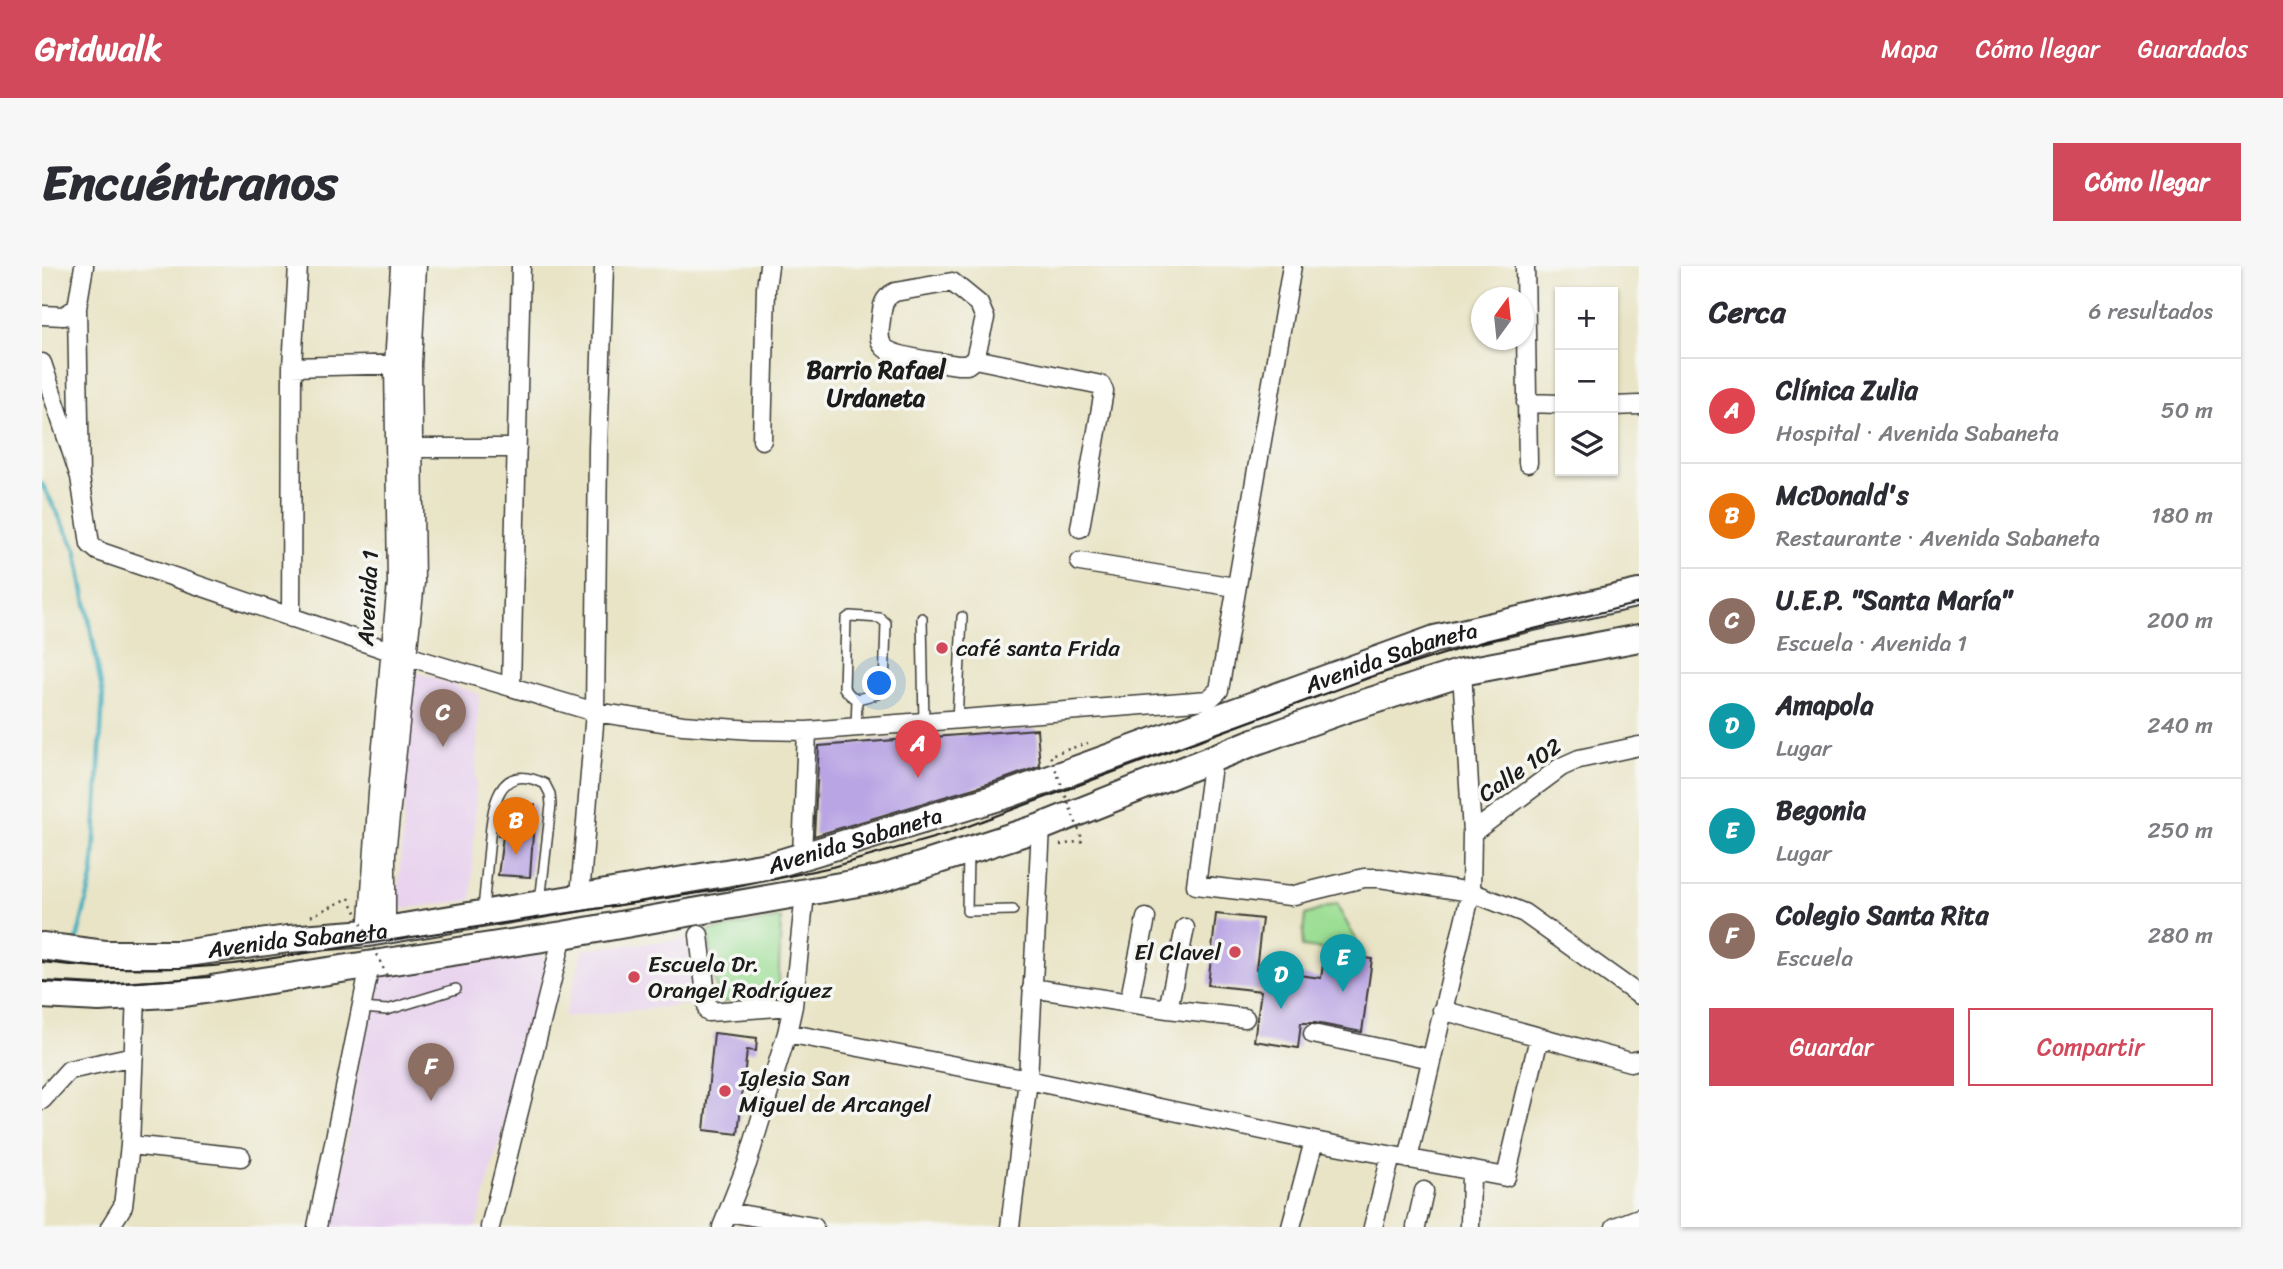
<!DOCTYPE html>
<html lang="es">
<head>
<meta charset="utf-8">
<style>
	body { margin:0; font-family:Sriracha,sans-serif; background:#f7f7f7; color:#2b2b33 }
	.controls { position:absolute; right:21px; top:21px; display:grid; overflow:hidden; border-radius:0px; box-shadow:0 2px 5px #0004 }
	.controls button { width:63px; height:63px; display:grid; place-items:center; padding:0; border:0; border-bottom:2px solid #e1e1e2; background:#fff; color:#2b2b33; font:35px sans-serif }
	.compass { position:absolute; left:1429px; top:21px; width:63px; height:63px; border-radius:50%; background:#fff; box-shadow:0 2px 5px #0004; rotate:15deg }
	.you { position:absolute; left:838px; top:418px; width:24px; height:24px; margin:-18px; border:5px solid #fff; border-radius:50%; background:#1a73e8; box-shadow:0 0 0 10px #1a73e833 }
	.badge { display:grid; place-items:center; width:46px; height:46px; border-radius:50%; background:#d1495b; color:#fff; font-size:23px; font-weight:700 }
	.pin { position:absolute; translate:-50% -58px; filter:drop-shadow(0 2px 4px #0008) }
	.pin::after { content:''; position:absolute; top:37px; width:24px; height:21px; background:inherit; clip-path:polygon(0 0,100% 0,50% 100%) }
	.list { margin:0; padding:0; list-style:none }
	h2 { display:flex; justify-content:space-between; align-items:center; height:91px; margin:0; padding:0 28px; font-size:30px }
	h2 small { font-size:23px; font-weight:400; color:#7c7c81 }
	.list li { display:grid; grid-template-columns:46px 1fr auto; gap:21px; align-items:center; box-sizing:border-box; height:105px; padding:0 28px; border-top:2px solid #e1e1e2 }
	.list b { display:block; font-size:26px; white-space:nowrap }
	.list p { margin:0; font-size:23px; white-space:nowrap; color:#7c7c81 }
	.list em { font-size:23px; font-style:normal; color:#7c7c81 }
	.actions { display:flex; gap:14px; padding:21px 28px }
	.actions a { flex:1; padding:16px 0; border:2px solid #d1495b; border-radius:0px; text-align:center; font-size:24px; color:#d1495b }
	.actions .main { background:#d1495b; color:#fff }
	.icon { flex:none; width:38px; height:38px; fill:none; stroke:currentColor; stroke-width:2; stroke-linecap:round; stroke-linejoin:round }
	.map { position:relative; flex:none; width:1597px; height:961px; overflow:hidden; border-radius:0px }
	header { display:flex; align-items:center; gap:42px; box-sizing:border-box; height:98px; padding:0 35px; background:#d1495b; color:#fff }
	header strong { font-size:33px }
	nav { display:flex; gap:38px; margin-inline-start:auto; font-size:24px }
	.intro { display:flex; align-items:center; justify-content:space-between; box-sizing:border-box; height:168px; padding:0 42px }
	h1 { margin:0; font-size:49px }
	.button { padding:18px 32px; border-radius:0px; background:#d1495b; color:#fff; font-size:24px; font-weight:700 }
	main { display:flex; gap:42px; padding:0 42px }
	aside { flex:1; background:#fff; border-radius:0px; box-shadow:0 2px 5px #0004 }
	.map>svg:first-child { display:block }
	.built { fill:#e8d2ee }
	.green { fill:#9cde94; stroke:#5c7d58; stroke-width:2 }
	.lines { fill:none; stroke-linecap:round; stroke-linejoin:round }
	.stream { stroke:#3eadbc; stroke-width:4.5 }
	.building { fill:#baa5e4 }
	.lane-casing { stroke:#3b3a36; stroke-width:12 }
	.street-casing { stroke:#3b3a36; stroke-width:21 }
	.primary-casing { stroke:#3b3a36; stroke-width:30 }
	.path { stroke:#3b3a36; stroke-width:2.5; stroke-dasharray:2 5; stroke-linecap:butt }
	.lane { stroke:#fff; stroke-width:9 }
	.street { stroke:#fff; stroke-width:18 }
	.primary { stroke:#fff; stroke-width:26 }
	.tram { stroke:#1c1c1c; stroke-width:2 }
	.path-bridge { stroke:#3b3a36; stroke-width:2.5; stroke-dasharray:2 5; stroke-linecap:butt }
	.poi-dot { fill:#d1495b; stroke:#f6f6f2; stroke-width:2.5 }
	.labels { text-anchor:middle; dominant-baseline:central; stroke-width:7; stroke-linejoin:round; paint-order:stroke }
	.street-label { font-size:23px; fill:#1c1c1c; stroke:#f6f6f2 }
	.poi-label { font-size:23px; fill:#1c1c1c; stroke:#f6f6f2; text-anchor:start }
	.neighbourhood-label { font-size:24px; font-weight:bold; fill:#1c1c1c; stroke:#f6f6f2 }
</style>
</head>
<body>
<header>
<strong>Gridwalk</strong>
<nav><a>Mapa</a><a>Cómo llegar</a><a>Guardados</a></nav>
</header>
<div class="intro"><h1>Encuéntranos</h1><a class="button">Cómo llegar</a></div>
<main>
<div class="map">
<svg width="1597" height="961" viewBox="0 0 1597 961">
	<rect width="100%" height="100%" fill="#f6f6f2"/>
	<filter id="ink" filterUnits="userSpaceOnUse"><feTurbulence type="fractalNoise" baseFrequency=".0143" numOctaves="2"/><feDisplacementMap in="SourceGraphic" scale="14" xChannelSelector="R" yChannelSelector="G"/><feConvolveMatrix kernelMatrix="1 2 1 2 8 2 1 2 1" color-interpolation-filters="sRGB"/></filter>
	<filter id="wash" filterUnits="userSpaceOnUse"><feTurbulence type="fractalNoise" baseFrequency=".00686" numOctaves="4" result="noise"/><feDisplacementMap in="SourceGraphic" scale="28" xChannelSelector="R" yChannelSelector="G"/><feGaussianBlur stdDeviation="1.57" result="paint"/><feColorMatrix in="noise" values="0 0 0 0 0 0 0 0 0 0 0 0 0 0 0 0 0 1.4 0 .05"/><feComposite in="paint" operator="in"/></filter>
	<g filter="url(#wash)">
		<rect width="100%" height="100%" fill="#e9e4c6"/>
		<path class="built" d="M372 405 437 428 430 634 359 643 356 628Z
			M644 673 653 738 522 751 542 683Z
			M494 682 506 696 434 961H290L331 710Z"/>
		<path class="green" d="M1294 638 1323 689 1260 681 1263 649Z
			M739 652 736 729 676 737 666 665Z"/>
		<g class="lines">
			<path class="stream" d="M0 218 34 283 61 430 51 608 35 674"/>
		</g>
		<g id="blocks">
			<path class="building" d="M995 463 998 500 962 513 772 570 777 480Z
				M462 535 493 539 488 611 456 609 461 570H456Z
				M1174 648 1220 653 1214 703 1279 712 1283 686 1330 693 1320 766 1273 757H1259L1256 782 1212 775 1219 725 1166 719Z
				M672 767 715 772 714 785 705 784 696 868 662 864Z"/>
		</g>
	</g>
	<g filter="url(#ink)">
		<use href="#blocks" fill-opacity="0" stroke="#3b3a36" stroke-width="2"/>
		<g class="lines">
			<g class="lane-casing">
				<path id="lane" d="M880 352 882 457
					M915 455 920 351
					M814 462 815 433 836 428 842 423 844 357 838 352 808 350 804 353 802 422 808 429 815 433
					M926 586 925 645 971 644
					M441 643C443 623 445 603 447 582 450 547 452 493 503 518L508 528 509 539 498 636
					M320 742 345 744 414 723"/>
			</g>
			<g class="street-casing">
				<path id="street" d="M1483 0 1486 197
					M910 16 937 38 943 52 933 93 925 99H915C899 96 850 92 841 80 835 72 838 62 839 53 840 40 841 32 853 26Z
					M0 49 22 50 35 42 42 0
					M933 93 1059 119 1062 125 1038 262
					M0 97 38 211 35 42
					M250 101 363 98
					M1484 137 1518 138
					M1571 140 1597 139
					M720 174 724 22 727 0
					M372 182H475
					M38 211 48 278 56 285 348 385 553 446 641 459 710 464 765 465 1166 434 1177 424 1250 0
					M1038 296 1193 321
					M249 352 250 101 256 0
					M469 421 479 0
					M1171 492 1154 619 1248 630 1322 612H1338L1429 626 1482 647 1597 729
					M1430 567 1519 501 1537 493 1597 480
					M760 590 765 465
					M538 630 553 446 556 182 562 0
					M344 664V588L373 316 370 98 375 0
					M326 667 337 513 355 316 352 99 358 0
					M657 669 666 746 751 740
					M990 722 1126 743 1203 752
					M1087 737 1104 652
					M1126 743 1143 662
					M1400 744 1588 796 1597 794
					M745 767 986 814 1272 875 1464 911 1497 772
					M1271 768 1389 793
					M0 834 27 804 92 790
					M88 879 199 891
					M1366 893 1429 626 1430 567 1420 406
					M686 946 772 961
					M68 961 81 940 88 879 94 730
					M275 961 328 699
					M448 961 521 669
					M680 961 705 898 745 767 751 740 763 628
					M968 961 986 814 999 561
					M1249 961 1272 875
					M1331 961 1349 890
					M1374 961 1382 925
					M1428 961 1429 906
					M1573 961 1597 952"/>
			</g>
			<g class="primary-casing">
				<g id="primary">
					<path id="s1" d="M0 680 63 688H138L246 673 326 667 731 599 967 528 1393 373 1597 327"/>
					<path d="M0 729 57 732 143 727 521 669 838 613 999 561 1212 476 1307 442 1420 406 1597 372"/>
				</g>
			</g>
			<path class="path" d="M269 650 307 632"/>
			<use href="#lane" class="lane"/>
			<use href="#street" class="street"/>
			<use href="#primary" class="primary"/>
			<path class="tram" d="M0 696C65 704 127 705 192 698L690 622 790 601 905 568 1328 411 1443 375 1597 337
				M0 716 55 719 168 711"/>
			<path class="path-bridge" d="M1018 579 1041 575 1008 489 1046 477
				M307 632 347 714"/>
		</g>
	</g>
	<g class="poi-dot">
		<circle cx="900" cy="382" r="7"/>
		<circle cx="1193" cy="686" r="7"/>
		<circle cx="592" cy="711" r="7"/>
		<circle cx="683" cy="825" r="7"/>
	</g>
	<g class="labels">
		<g class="street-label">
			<text transform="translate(326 332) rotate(-87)">Avenida 1</text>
			<text stroke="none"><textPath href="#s1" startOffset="1391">Avenida Sabaneta</textPath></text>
			<text transform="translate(1478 504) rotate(-34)">Calle 102</text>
			<text stroke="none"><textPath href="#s1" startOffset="824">Avenida Sabaneta</textPath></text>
			<text stroke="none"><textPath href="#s1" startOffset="257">Avenida Sabaneta</textPath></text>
		</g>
		<g class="poi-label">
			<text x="914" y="382">café santa Frida</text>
			<text x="1179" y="686" text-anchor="end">El Clavel</text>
			<text x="606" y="698">Escuela Dr.<tspan x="606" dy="26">Orangel Rodríguez</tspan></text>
			<text x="697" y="812">Iglesia San<tspan x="697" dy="26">Miguel de Arcangel</tspan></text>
		</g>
		<g class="neighbourhood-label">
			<text x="834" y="104">Barrio Rafael<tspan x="834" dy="28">Urdaneta</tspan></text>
		</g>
	</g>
</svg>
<div class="controls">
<button>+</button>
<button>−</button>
<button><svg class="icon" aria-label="layers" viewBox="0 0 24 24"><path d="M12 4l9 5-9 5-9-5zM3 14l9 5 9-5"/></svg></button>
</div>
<svg class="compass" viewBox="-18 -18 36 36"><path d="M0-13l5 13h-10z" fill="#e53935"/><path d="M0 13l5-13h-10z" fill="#7c7c81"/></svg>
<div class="you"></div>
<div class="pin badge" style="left:876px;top:512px;background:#e0444e">A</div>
<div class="pin badge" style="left:474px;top:589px;background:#e8710a">B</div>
<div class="pin badge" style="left:401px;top:481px;background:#8d6e63">C</div>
<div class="pin badge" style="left:1239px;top:743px;background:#0f9aa8">D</div>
<div class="pin badge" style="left:1301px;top:726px;background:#0f9aa8">E</div>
<div class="pin badge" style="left:389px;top:835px;background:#8d6e63">F</div>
</div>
<aside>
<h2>Cerca<small>6 resultados</small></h2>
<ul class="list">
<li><span class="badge" style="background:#e0444e">A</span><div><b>Clínica Zulia</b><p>Hospital · Avenida Sabaneta</p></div><em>50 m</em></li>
<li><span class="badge" style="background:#e8710a">B</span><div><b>McDonald's</b><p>Restaurante · Avenida Sabaneta</p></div><em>180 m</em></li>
<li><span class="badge" style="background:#8d6e63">C</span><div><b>U.E.P. &quot;Santa María&quot;</b><p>Escuela · Avenida 1</p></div><em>200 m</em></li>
<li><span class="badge" style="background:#0f9aa8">D</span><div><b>Amapola</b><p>Lugar</p></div><em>240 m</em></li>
<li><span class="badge" style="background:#0f9aa8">E</span><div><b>Begonia</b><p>Lugar</p></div><em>250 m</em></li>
<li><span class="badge" style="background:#8d6e63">F</span><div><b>Colegio Santa Rita</b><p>Escuela</p></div><em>280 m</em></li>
</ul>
<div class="actions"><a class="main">Guardar</a><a>Compartir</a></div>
</aside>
</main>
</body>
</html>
